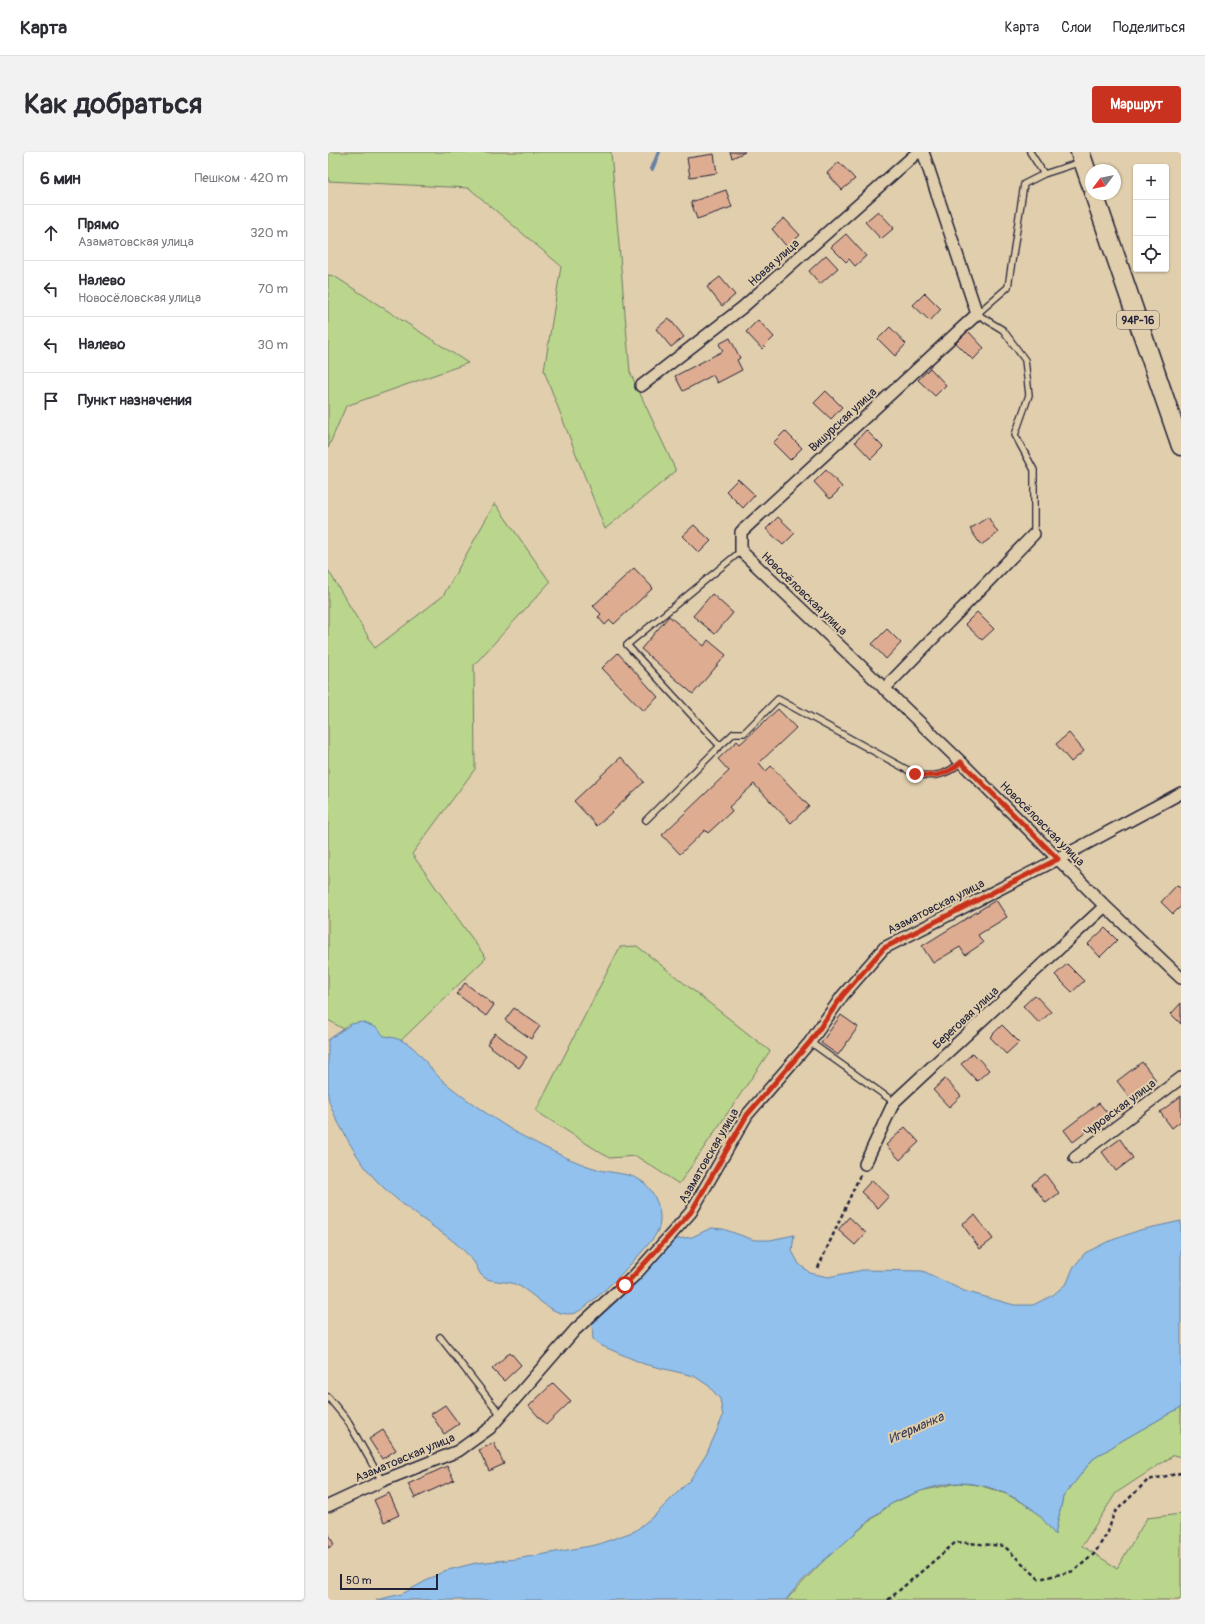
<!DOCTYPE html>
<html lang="ru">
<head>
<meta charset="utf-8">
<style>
	body { margin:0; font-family:Pangolin,sans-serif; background:#f2f2f3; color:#2b2b33 }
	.controls { position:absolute; right:12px; top:12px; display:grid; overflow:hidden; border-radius:4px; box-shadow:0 1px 3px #0004 }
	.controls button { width:36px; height:36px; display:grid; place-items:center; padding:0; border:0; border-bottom:1px solid #e1e1e2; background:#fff; color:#2b2b33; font:20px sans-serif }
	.compass { position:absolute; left:757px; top:12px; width:36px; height:36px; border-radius:50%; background:#fff; box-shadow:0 1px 3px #0004; rotate:238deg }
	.scale { position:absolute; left:12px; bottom:10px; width:98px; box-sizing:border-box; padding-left:4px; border:2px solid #22223b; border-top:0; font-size:11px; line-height:14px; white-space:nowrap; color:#22223b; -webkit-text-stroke:3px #e0ceac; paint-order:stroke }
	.stop { position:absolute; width:12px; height:12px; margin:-9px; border:3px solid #c8321e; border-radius:50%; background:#fff }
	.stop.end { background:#c8321e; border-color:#fff; box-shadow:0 1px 4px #0008 }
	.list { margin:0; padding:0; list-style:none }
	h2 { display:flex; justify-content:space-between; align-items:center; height:52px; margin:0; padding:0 16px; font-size:17px }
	h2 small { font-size:13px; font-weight:400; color:#7c7c81 }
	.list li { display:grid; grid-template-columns:26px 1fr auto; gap:12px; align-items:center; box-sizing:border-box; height:56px; padding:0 16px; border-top:1px solid #e1e1e2 }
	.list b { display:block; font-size:15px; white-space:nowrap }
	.list p { margin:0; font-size:13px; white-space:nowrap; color:#7c7c81 }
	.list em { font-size:13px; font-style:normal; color:#7c7c81 }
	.icon { flex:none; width:22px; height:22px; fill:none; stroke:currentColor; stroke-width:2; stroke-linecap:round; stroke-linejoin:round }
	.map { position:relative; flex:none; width:853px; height:1448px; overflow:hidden; border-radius:4px }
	header { display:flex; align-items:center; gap:24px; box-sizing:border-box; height:56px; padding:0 20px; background:#fff; border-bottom:1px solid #e1e1e2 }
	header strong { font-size:19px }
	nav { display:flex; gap:22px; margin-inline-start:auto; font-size:14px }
	.intro { display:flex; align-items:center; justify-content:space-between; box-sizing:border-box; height:96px; padding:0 24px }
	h1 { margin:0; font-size:28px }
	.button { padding:10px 18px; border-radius:4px; background:#c8321e; color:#fff; font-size:14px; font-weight:700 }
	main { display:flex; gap:24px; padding:0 24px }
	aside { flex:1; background:#fff; border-radius:4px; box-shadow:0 1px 3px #0004 }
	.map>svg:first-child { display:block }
	.green { fill:#bad58c; stroke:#6e7c64 }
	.water { fill:#91c1ec; stroke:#6581a5 }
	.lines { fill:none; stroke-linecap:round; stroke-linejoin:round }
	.stream { stroke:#6581a5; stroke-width:4 }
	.building { fill:#deac91; stroke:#22223b }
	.service-casing { stroke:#22223b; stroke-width:8 }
	.minor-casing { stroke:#22223b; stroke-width:14 }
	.primary-casing { stroke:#22223b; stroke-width:21 }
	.path { stroke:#22223b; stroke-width:2.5; stroke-dasharray:4 3; stroke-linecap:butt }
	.service { stroke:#e0ceac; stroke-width:5.5 }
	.minor { stroke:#e0ceac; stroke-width:11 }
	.primary { stroke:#e0ceac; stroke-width:18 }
	.route { stroke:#c8321e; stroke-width:5 }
	.labels { text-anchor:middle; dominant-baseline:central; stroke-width:4; stroke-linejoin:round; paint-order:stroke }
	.shield { fill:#e0ceac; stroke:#5b565d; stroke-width:1 }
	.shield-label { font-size:11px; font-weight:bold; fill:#22223b }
	.street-label { font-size:12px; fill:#22223b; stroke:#e0ceac }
	.water-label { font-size:13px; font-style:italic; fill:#333a56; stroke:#e0ceac }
</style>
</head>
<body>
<header>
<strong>Карта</strong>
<nav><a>Карта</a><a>Слои</a><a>Поделиться</a></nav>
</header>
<div class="intro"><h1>Как добраться</h1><a class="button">Маршрут</a></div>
<main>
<aside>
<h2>6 мин<small>Пешком · 420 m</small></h2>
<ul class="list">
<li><svg class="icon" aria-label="ahead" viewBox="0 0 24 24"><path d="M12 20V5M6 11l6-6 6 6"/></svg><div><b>Прямо</b><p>Азаматовская улица</p></div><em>320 m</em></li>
<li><svg class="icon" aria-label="left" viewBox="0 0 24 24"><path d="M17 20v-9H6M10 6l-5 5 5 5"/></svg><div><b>Налево</b><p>Новосёловская улица</p></div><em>70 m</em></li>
<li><svg class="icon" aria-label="left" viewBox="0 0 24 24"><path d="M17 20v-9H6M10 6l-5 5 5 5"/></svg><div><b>Налево</b></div><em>30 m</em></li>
<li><svg class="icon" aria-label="arrive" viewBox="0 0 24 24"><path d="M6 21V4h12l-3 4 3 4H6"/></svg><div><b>Пункт назначения</b></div></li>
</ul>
</aside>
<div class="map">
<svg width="853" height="1448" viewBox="0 0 853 1448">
	<rect width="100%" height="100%" fill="#e0ceac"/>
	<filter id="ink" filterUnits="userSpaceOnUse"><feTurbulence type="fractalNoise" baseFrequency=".025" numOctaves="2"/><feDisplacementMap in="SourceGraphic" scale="8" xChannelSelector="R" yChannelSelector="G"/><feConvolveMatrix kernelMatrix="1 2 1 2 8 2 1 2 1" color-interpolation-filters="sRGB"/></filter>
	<g filter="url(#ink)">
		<path class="green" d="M0 0H283L302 220 348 319 277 377 216 219 233 114 141 36 0 29Z
			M0 123 6 124 140 211 18 254 0 296Z
			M167 351 222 430 146 513 147 617 84 702 158 806 59 902 0 868V418L47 496 115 444Z
			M309 794 442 899 351 1032 308 1004 281 1006 208 959 292 795Z
			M853 1255V1305L846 1303 788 1341 754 1394 789 1416 819 1366 853 1362V1448H458L499 1405 543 1368 563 1352 592 1339 631 1331 651 1333 678 1342 701 1354 717 1369 727 1382 735 1345 765 1307 795 1288Z"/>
		<path class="water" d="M34 870 49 876 56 884C89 888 92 907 113 927 119 933 127 938 134 944 155 959 177 975 200 987 222 998 245 1010 269 1017 284 1022 302 1020 315 1030 328 1040 336 1063 330 1078 325 1092 261 1157 247 1161 224 1167 207 1141 189 1133 180 1129 168 1130 159 1127 151 1124 150 1116 146 1110 137 1098 122 1086 110 1078 89 1063 66 1047 48 1028 35 1014 25 998 16 981 10 970 3 958 0 945 0 931 0 903 0 888L23 872Z
			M853 1069V1255L795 1288 765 1307 735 1345 727 1383C719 1372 711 1361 700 1354 681 1341 656 1331 632 1331 614 1330 579 1343 563 1352 545 1363 530 1379 514 1393 495 1409 473 1427 458 1448H48L74 1442 116 1419 148 1411 188 1407 268 1393 307 1379 328 1362 362 1328 378 1303 388 1281 395 1264 392 1247 381 1234 366 1224 316 1212 272 1193 265 1187 264 1172 305 1134 335 1099 349 1087 364 1085 383 1076 395 1077 426 1088H442L466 1083 464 1099 471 1112 482 1121 500 1125 535 1118 595 1119 636 1139 686 1153H705L725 1143 739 1131 745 1116 757 1101 779 1090 812 1078Z"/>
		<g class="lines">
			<path class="stream" d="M324 17 331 0"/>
		</g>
		<path class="building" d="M402 0H417L404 6Z
			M386 2 389 21 362 25 359 6Z
			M511 10 527 27 514 38 499 21Z
			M398 38 404 55 369 67 363 50Z
			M550 59 566 76 553 87 537 70Z
			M456 66 472 83 459 95 444 77Z
			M518 82 538 104 527 114 521 107 518 110 503 95Z
			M498 103 510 116 492 132 481 119Z
			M392 125 407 143 394 154 379 135Z
			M597 141 613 157 602 169 585 153Z
			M341 166 356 185 343 195 328 177Z
			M430 168 446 185 434 197 418 180Z
			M562 175 578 192 567 204 550 187Z
			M640 179 656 196 645 208 628 191Z
			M402 186 412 206 409 208 414 218 389 231 385 223 355 239 347 224 395 199 391 192Z
			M602 216 618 233 607 244 590 228Z
			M498 239 514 255 503 267 486 251Z
			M538 278 555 295 543 307 527 290Z
			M457 279 474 296 462 308 445 291Z
			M498 318 514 335 502 347 486 330Z
			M410 327 427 343 415 356 398 339Z
			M450 365 467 381 455 393 438 377Z
			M660 365 670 381 653 393 642 377Z
			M366 373 383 389 371 401 354 384Z
			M306 416 325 436 286 472 282 468 277 473 270 465 273 462 265 454Z
			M384 442 405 461 387 482 365 464Z
			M649 460 666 477 654 488 637 472Z
			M341 464 376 494 380 488 398 503 365 542 313 497Z
			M559 477 573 491 558 507 544 492Z
			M290 501 330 545 315 559 274 516Z
			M450 557 468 576 431 611 438 619 443 614 481 654 463 671 426 632 401 655 404 659 380 681 377 678 352 702 334 683 401 619 390 607 409 589 412 592Z
			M741 581 756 599 743 610 728 592Z
			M293 605 316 630 269 674 246 649Z
			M849 733 853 737V754L845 762 833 750Z
			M668 748 679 765 650 783 655 791 637 803 632 795 605 811 594 794Z
			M777 776 789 788 772 805 760 792Z
			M739 812 756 829 744 840 727 823Z
			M137 831 166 853 158 864 129 842Z
			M707 843 723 860 711 871 695 854Z
			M853 851V872L843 862Z
			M186 856 212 874 203 887 177 868Z
			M513 863 530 875 510 903 493 891Z
			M674 873 691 890 678 902 662 885Z
			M167 881 199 905 191 916 159 892Z
			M645 901 661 918 649 929 633 912Z
			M814 910 828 928 803 947 789 929Z
			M617 927 633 944 621 955 605 938Z
			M853 944V969L844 976 832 960Z
			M771 951 781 963 745 990 736 978Z
			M577 975 591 990 572 1008 558 993Z
			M792 987 805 1006 788 1019 774 1000Z
			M717 1022 731 1041 718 1051 704 1032Z
			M544 1028 561 1044 550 1056 533 1040Z
			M647 1063 665 1087 652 1097 634 1072Z
			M521 1065 538 1081 527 1093 510 1078Z
			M182 1200 193 1213 176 1229 164 1217Z
			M225 1231 243 1249 218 1273 201 1254Z
			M117 1253 131 1272 116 1282 103 1262Z
			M55 1278 68 1298 54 1307 41 1287Z
			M166 1291 176 1312 161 1319 151 1298Z
			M119 1314 126 1328 87 1346 80 1332Z
			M61 1341 71 1363 56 1370 46 1348Z
			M0 1380 6 1393 0 1396Z"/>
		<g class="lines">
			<g class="service-casing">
				<path id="service" d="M702 0 716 22 753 10
					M706 382V318L687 283 701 243 697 208 675 178 649 162 680 135 696 32 716 22
					M392 594 406 581H416L450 547 587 622C606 626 619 623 633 610
					M318 668 392 594 299 493 413 399
					M482 890 566 950
					M112 1185 173 1263
					M0 1245 19 1268 54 1329"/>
			</g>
			<g class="minor-casing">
				<path id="minor" d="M595 0 649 162 413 380V399L633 610 777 754 853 826
					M313 234 415 155 590 0
					M556 537 706 382
					M747 1006 853 926
					M537 1012 566 950 777 754
					M0 1354 54 1329 130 1299 162 1276 247 1178 307 1123 363 1060 419 963 482 890 515 843 556 796 730 707 853 641"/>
			</g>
			<g class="primary-casing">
				<path id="primary" d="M752 0 763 32
					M766 42 853 294"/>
			</g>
			<path class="path" d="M490 1116 533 1021
				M560 1448 628 1390 676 1394 711 1427 746 1419 766 1402 780 1380 786 1361 820 1328 853 1321"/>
			<use href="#service" class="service"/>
			<use href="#minor" class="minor"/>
			<use href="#primary" class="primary"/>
		</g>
	</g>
	<g class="lines" filter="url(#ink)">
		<path class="route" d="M297 1133 363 1060 419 963 482 890 515 843 556 796 730 707 633 610C619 623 606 626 587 622"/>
	</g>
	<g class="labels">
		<rect class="shield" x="789" y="159" width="42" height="18" rx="3"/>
		<g class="shield-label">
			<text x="810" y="168">94Р-16</text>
		</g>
		<g class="street-label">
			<text transform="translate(446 111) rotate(-42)">Новая улица</text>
			<text transform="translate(515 268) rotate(-43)">Вишурская улица</text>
			<text transform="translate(476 442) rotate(44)">Новосёловская улица</text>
			<text transform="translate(714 672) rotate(45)">Новосёловская улица</text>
			<text transform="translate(608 755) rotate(-27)">Азаматовская улица</text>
			<text transform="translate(638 866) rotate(-43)">Береговая улица</text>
			<text transform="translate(792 956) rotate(-37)">Чуровская улица</text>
			<text transform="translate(381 1004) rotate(-60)">Азаматовская улица</text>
			<text transform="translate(77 1306) rotate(-23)">Азаматовская улица</text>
		</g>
		<g class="water-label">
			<text transform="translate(588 1276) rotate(-24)">Игерманка</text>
		</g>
	</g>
</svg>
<div class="controls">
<button>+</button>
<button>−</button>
<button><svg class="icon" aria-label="locate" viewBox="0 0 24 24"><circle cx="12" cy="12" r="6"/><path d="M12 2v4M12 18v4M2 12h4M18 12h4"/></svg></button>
</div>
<svg class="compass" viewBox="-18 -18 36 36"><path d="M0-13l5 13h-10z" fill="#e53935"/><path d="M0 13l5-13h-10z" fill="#7c7c81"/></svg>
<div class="scale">50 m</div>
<div class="stop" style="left:297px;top:1133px"></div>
<div class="stop end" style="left:587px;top:622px"></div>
</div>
</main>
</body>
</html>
